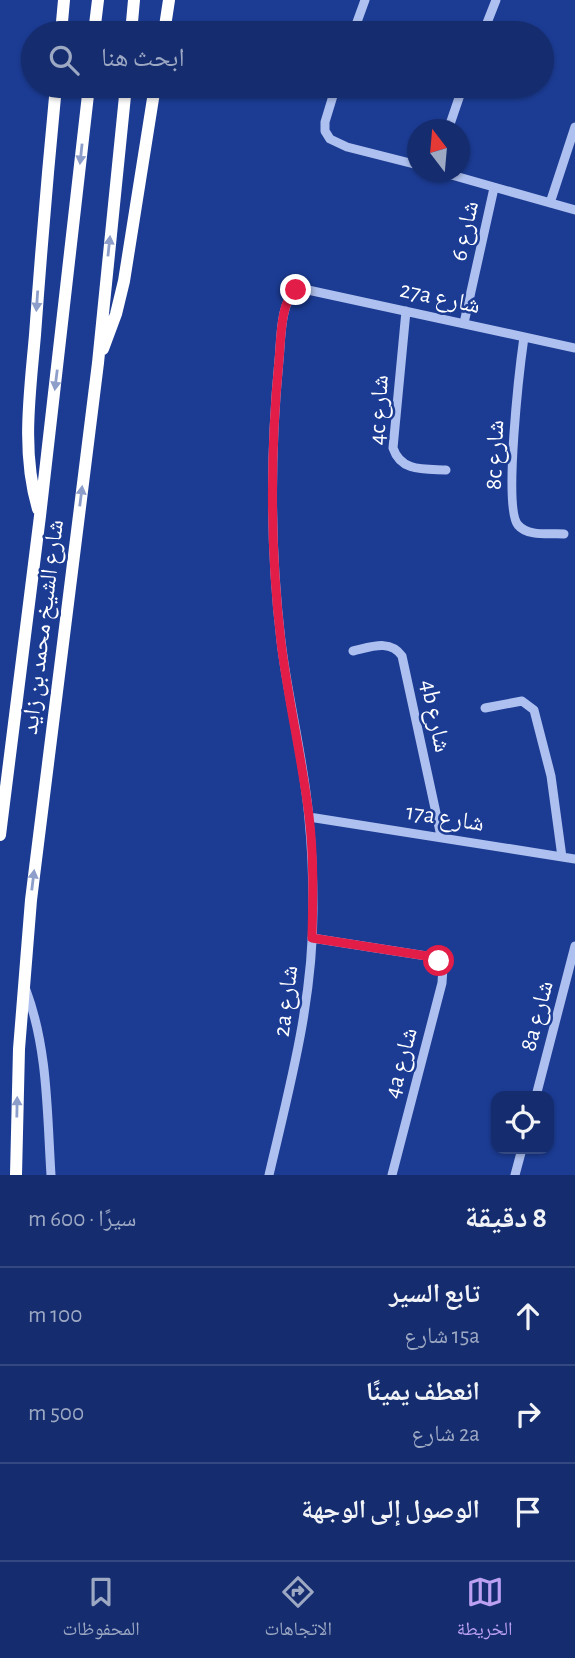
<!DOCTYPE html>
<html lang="ar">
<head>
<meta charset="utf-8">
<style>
	body { margin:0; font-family:"Alegreya Sans","Noto Naskh Arabic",sans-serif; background:#223977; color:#f1f3f6; direction:rtl }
	.controls { position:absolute; right:21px; bottom:21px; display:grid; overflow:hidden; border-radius:14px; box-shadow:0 2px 5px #0004 }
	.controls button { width:63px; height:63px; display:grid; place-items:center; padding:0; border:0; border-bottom:2px solid #344982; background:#152d6f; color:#f1f3f6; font:35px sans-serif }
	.compass { position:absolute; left:407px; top:119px; width:63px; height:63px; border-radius:50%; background:#152d6f; box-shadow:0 2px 5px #0004; rotate:344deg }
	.stop { position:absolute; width:21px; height:21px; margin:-16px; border:5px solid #e11d48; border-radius:50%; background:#fff }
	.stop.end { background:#e11d48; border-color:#fff; box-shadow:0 2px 7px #0008 }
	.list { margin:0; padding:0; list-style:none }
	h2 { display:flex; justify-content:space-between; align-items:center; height:91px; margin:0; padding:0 28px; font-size:30px }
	h2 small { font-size:23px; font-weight:400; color:#9da8c3 }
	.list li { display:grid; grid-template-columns:46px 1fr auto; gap:21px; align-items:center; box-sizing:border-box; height:98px; padding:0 28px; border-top:2px solid #344982 }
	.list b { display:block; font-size:26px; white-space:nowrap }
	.list p { margin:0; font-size:23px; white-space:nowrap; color:#9da8c3 }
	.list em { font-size:23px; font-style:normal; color:#9da8c3 }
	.icon { flex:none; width:38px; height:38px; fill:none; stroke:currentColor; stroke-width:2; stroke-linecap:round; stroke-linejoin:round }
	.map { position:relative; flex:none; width:575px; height:1175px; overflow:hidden; direction:ltr }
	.search { position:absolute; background:#152d6f; box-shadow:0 2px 5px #0004; left:21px; right:21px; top:21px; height:77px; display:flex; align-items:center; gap:18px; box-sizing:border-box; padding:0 24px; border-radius:38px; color:#9da8c3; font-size:26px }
	.sheet { height:385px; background:#152d6f }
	nav { display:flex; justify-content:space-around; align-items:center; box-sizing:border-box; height:98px; border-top:2px solid #344982; background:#152d6f; font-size:19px; color:#9da8c3 }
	nav a { display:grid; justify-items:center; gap:4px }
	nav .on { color:#bca0f2 }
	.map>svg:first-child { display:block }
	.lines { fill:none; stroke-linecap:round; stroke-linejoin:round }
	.minor { stroke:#aec0ef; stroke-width:9 }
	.highway { stroke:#fff; stroke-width:12 }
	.oneway { fill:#8e9eca }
	.route { stroke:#e11d48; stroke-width:9 }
	.labels { text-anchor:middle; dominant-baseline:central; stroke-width:5; stroke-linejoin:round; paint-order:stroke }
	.street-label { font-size:24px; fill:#fff; stroke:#1c3c94 }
</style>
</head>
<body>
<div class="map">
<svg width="575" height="1175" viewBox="0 0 575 1175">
	<rect width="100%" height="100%" fill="#1c3c94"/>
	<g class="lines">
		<path class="minor" d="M353 33 365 0
			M483 33 496 0
			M336 86 325 122V131L330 139 347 147 418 165
			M448 130 463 86
			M441 172 575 210
			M550 203 575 127
			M406 311 393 448C401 472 424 469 446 470
			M464 323 494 188
			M524 337C520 365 503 508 518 525 528 537 550 533 564 534
			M353 651C371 647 390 639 402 656L441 836
			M485 708 522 701 534 710 551 776 562 857
			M309 817 575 859
			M312 938 433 957 443 967 442 983 392 1175
			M26 990C48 1049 47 1113 51 1175
			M536 1096 575 946
			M269 1175C290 1085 313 1002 313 909 313 879 312 849 309 819 304 759 288 700 281 641 270 548 270 454 279 360 281 342 280 301 296 291L308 290 575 348
			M515 1175 522 1149"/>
		<path class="highway" d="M61 33 64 0
			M94 33 98 0
			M131 33 134 0
			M164 33 169 0
			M103 349 116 314 124 281 155 86
			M38 509C21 452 30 393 35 335 41 252 48 169 56 86
			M0 835 40 516 89 86
			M16 1175 19 1049 31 900 98 363 126 86"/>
	</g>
	<defs><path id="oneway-solid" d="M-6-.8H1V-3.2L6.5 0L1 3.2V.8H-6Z" transform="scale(1.75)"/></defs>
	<g class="oneway">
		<use href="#oneway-solid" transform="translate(81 154) rotate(96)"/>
		<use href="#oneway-solid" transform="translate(109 246) rotate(-84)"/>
		<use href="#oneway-solid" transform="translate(37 301) rotate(94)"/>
		<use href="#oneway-solid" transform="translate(56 380) rotate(97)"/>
		<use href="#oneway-solid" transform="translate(81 496) rotate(-83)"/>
		<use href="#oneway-solid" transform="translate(33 880) rotate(-83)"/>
		<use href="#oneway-solid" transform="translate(17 1107) rotate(-89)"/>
	</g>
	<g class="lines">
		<path class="route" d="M296 290C280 301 281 342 279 360 270 454 270 549 281 642 288 700 302 758 309 816 314 856 313 898 312 938L433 957 439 961"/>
	</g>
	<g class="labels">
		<g class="street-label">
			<text transform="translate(465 231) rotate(-78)">شارع 6</text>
			<text transform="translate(440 298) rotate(12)">27a شارع</text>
			<text transform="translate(379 410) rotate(-87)">4c شارع</text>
			<text transform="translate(495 455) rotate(-88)">8c شارع</text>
			<text transform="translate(43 627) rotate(-83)">شارع الشيخ محمد بن زايد</text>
			<text transform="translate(435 716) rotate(78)">4b شارع</text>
			<text transform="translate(445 818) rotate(9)">17a شارع</text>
			<text transform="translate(286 1001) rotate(-83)">2a شارع</text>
			<text transform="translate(537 1016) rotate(-75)">8a شارع</text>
			<text transform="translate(401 1063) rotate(-75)">4a شارع</text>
		</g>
	</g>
</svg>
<div class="controls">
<button><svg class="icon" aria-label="locate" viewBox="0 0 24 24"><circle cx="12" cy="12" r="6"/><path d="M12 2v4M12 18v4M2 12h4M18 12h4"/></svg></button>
</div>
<svg class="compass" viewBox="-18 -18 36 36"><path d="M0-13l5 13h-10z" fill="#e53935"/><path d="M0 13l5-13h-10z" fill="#9da8c3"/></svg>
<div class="stop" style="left:439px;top:961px"></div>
<div class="stop end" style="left:296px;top:290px"></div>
<div class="search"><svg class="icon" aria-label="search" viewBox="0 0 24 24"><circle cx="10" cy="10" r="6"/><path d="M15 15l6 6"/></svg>ابحث هنا</div>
</div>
<section class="sheet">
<h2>8 دقيقة<small>سيرًا · 600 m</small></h2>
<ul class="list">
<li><svg class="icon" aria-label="ahead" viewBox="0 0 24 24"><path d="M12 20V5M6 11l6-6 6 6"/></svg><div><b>تابع السير</b><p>15a شارع</p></div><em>100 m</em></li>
<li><svg class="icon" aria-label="right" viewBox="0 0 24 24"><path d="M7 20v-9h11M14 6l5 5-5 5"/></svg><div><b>انعطف يمينًا</b><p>2a شارع</p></div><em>500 m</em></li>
<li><svg class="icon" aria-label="arrive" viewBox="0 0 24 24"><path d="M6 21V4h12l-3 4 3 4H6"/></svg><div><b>الوصول إلى الوجهة</b></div></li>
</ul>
</section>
<nav>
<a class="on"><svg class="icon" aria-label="map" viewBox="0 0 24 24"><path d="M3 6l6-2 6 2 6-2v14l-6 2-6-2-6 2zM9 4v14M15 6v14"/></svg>الخريطة</a>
<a><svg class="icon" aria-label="directions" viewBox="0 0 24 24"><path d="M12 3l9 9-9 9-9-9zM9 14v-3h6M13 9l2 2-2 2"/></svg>الاتجاهات</a>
<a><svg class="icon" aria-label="saved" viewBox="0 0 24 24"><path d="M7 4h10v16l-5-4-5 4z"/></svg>المحفوظات</a>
</nav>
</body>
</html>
